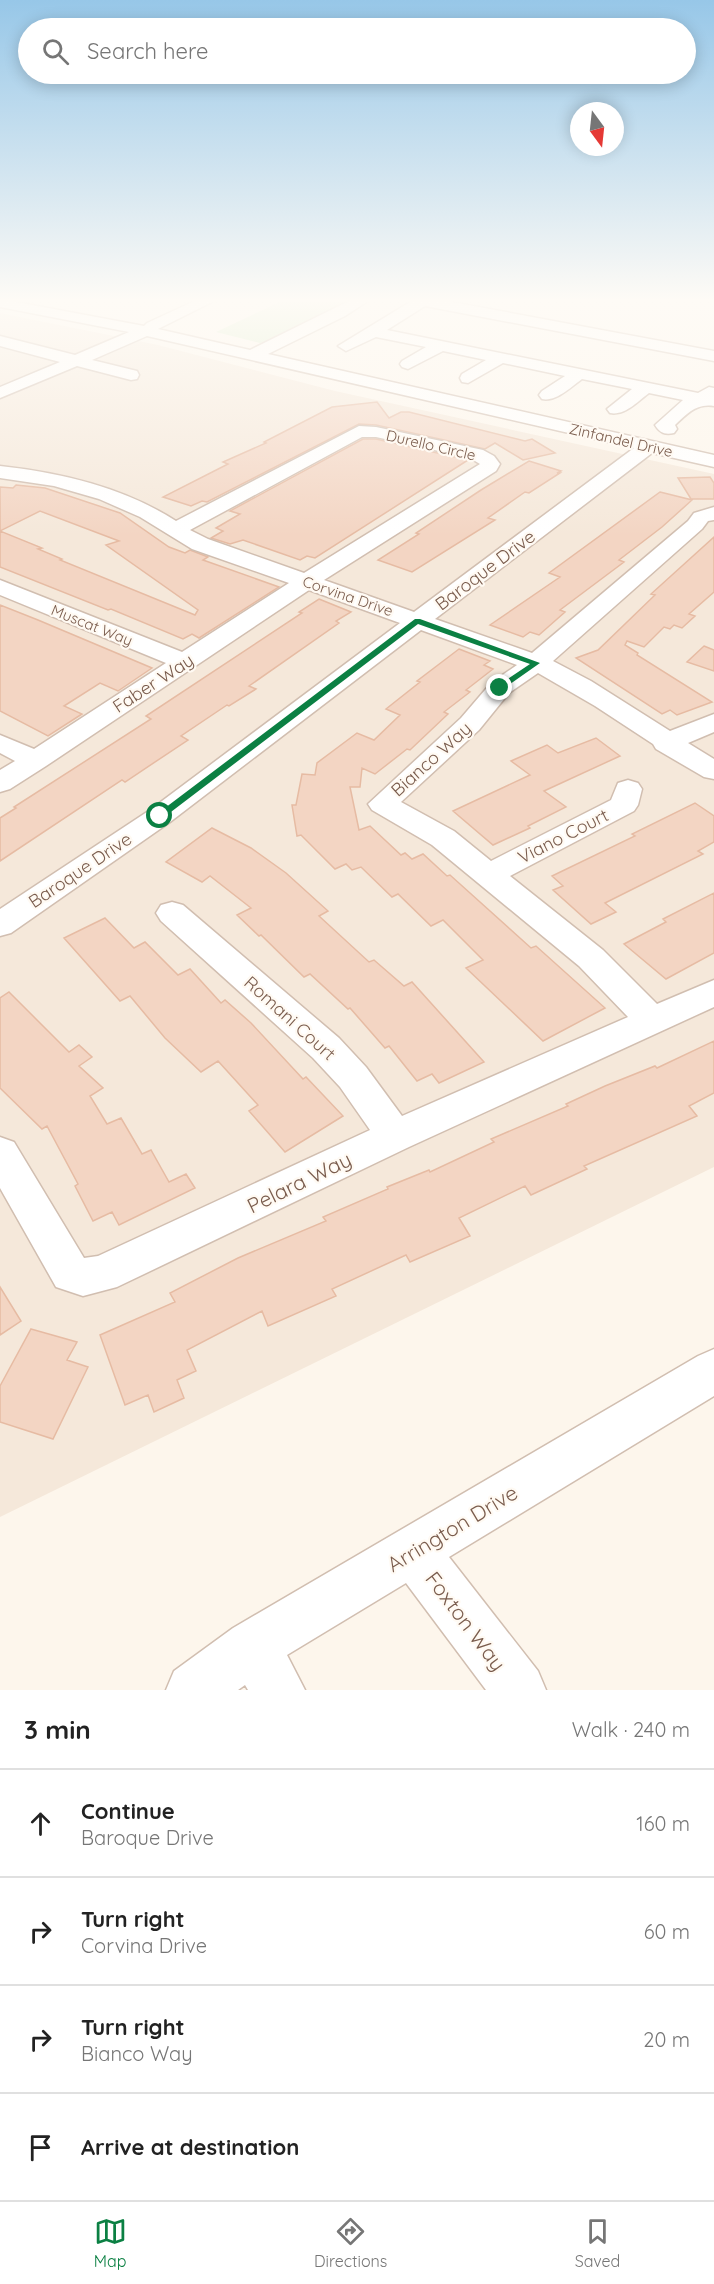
<!DOCTYPE html>
<html lang="en">
<head>
<meta charset="utf-8">
<style>
	body { margin:0; font-family:Quicksand,sans-serif; background:#f6f6f6; color:#222 }
	.compass { position:absolute; left:570px; top:102px; width:54px; height:54px; border-radius:50%; background:#fff; box-shadow:0 3px 15px #0003; rotate:165deg }
	.stop { position:absolute; width:18px; height:18px; margin:-14px; border:4px solid #0b8043; border-radius:50%; background:#fff }
	.stop.end { background:#0b8043; border-color:#fff; box-shadow:0 2px 6px #0008 }
	.list { margin:0; padding:0; list-style:none }
	h2 { display:flex; justify-content:space-between; align-items:center; height:78px; margin:0; padding:0 24px; font-size:26px }
	h2 small { font-size:20px; font-weight:400; color:#767676 }
	.list li { display:grid; grid-template-columns:39px 1fr auto; gap:18px; align-items:center; box-sizing:border-box; height:108px; padding:0 24px; border-top:2px solid #e0e0e0 }
	.list b { display:block; font-size:22px; white-space:nowrap }
	.list p { margin:0; font-size:20px; white-space:nowrap; color:#767676 }
	.list em { font-size:20px; font-style:normal; color:#767676 }
	.icon { flex:none; width:33px; height:33px; fill:none; stroke:currentColor; stroke-width:2; stroke-linecap:round; stroke-linejoin:round }
	.map { position:relative; flex:none; width:714px; height:1690px; overflow:hidden }
	.search { position:absolute; background:#fff; box-shadow:0 3px 15px #0003; left:18px; right:18px; top:18px; height:66px; display:flex; align-items:center; gap:15px; box-sizing:border-box; padding:0 21px; border-radius:33px; color:#767676; font-size:22px }
	.sheet { height:510px; background:#fff }
	nav { display:flex; justify-content:space-around; align-items:center; box-sizing:border-box; height:84px; border-top:2px solid #e0e0e0; background:#fff; font-size:16px; color:#767676 }
	nav a { display:grid; justify-items:center; gap:3px }
	nav .on { color:#0b8043 }
	.map>svg:first-child { display:block }
	.residential { fill:#f5e8da }
	.green { fill:#d8ecc9 }
	.building { fill:#f3d5c3; stroke:#e6bba3; stroke-width:1.5 }
	.lines { fill:none; stroke-linecap:round; stroke-linejoin:round }
	.minor-casing { stroke:#d1beb0; stroke-width:3 }
	.minor { fill:#fff; fill-rule:evenodd }
	.route { fill:#0b8043 }
	.labels { text-anchor:middle; dominant-baseline:central; stroke-width:4.5; stroke-linejoin:round; paint-order:stroke }
	.far-street-label { font-size:15px; fill:#7a5c4d; stroke:#fffaf3 }
	.street-label { font-size:18px; fill:#7a5c4d; stroke:#fffaf3 }
	.near-street-label { font-size:21px; fill:#7a5c4d; stroke:#fffaf3 }
</style>
</head>
<body>
<div class="map">
<svg width="714" height="1690" viewBox="0 0 714 1690">
	<rect width="100%" height="100%" fill="#fdf6ec"/>
	<path class="residential" d="M0 313 158 345 335 391 714 474V1167L0 1517Z"/>
	<path class="green" d="M286 299H355L269 342 260 343 216 332Z"/>
	<path class="building" d="M377 402 389 418 401 412H409L525 441 532 439 555 453 523 460 495 443 485 449 376 425 359 424 207 502 202 501 191 506 163 497 228 464 223 462 266 443 264 442 332 407Z
		M363 439H376L468 460 315 558 307 556 300 560 243 540 230 544 211 538 223 531 216 528 240 514 230 511Z
		M529 461 561 471 557 473H560L529 493 525 492 488 518 495 520 412 572 378 560 419 534 416 533 481 490Z
		M710 477 714 483V499H691L678 478Z
		M16 485 45 488 120 513 169 547 185 553 190 550 208 557 203 560 279 587 199 638 192 634 183 639 111 609 108 610 0 567V531L42 548 38 549 62 559 60 560 195 615 198 610 106 545 119 541 40 511 0 531V487L13 488Z
		M660 492 692 500 662 527 619 560 624 562 560 610 565 612 539 635 530 632 523 637 490 625 560 577 549 573Z
		M714 537V592L689 614 695 616 682 628 674 625 670 629 664 627 644 647 627 641 625 645 638 653 637 655 712 702 677 715 670 710 662 714 576 658 598 650 655 595 651 594Z
		M319 599 351 612 336 621 339 623 249 686 256 689 229 706 227 705 181 736 188 740 125 782 122 780 0 861V818L16 808 14 807 151 719 146 716 302 613 299 612Z
		M0 605 38 620 152 668 118 691 100 683 64 706 82 714 48 736 0 711Z
		M704 646 714 650V671L687 662Z
		M459 649 490 661 484 665 493 669 466 690 470 692 444 712 448 714 410 750 407 749 375 774 362 768 360 787H350L359 830 370 826 401 855 405 853 412 859 423 854 447 876 450 875 531 948 536 946 605 1008 543 1041 466 968 483 960 443 920 431 926 398 894 392 897 361 867 352 870 346 864 335 869 301 835 297 836 292 805H296L302 774 315 775 317 763 357 733 374 740 400 715 386 709 420 682 417 681Z
		M596 738 620 756 544 791 566 807 528 826 530 828 493 845 453 811 530 775 511 761 547 745 558 753Z
		M695 803 714 816V842L698 851 703 854 605 903 616 912 591 924 553 890 563 886 552 876 635 836 632 834Z
		M212 828 251 848 286 873 328 911 319 916 369 962 374 960 404 986 412 982 484 1062 439 1083 432 1074 417 1081 389 1046 385 1048 350 1008 348 1009 310 974 304 977 261 935 259 936 237 915 251 908 210 876 202 882 166 862Z
		M714 893V953L666 979 624 944 666 922 663 919Z
		M105 918 134 948 145 942 178 975 190 969 221 1003 225 1000 251 1023 303 1079 306 1077 343 1116 285 1152 249 1111 258 1105 218 1061 201 1072 165 1038 130 996 120 1001 64 938Z
		M9 992 69 1052 79 1045 92 1057 79 1066 103 1088 90 1096 107 1124 121 1118 142 1154 151 1150 169 1182 186 1174 195 1188 119 1225 112 1212 93 1221 75 1186 78 1184 47 1126 42 1129 0 1088V998Z
		M714 1041V1093L689 1106 697 1116 584 1166 587 1169 531 1195 525 1186 459 1218 470 1236 410 1262 406 1255 332 1289 336 1296 268 1326 262 1311 187 1350 196 1371 177 1380 184 1398 154 1412 148 1395 125 1405 100 1335 175 1302 170 1293 238 1258 326 1221 323 1217 388 1189 387 1187 429 1170 430 1172 494 1142 491 1139 568 1106 566 1104 605 1086 655 1066 657 1068Z
		M0 1287 21 1321 0 1335Z
		M31 1329 77 1342 67 1360 88 1367 53 1439 0 1422V1386Z"/>
	<g class="lines">
		<g class="minor-casing">
			<path id="minor" d="M0 299 144 326 147 323 199 299H218L158 329 250 350 353 299H371L345 316 268 354 714 455V467L652 453 435 619 532 653 688 521 694 513 714 507V520L708 521 702 529 553 661 591 681 670 731 714 714V732L688 743 714 759V779L704 777 656 749 653 744 595 706 538 673 509 693 479 730 401 802 454 831 491 861 611 800 618 783 628 780 638 783 642 789 638 805 634 811 510 876 603 950 657 1004 714 980V1007L409 1147 117 1287 83 1296 56 1287 0 1188V1137L14 1142 84 1258 98 1256 370 1130 340 1087 313 1058 161 921 156 913 161 905 172 902 183 905 339 1038 366 1067 402 1116 628 1017 579 966 432 845 372 810 368 804 461 718 491 683 517 665 421 630 170 822 11 933 0 936V909L150 810 400 623 309 590 46 766 10 789 0 792V770L15 761 0 753V735L34 749 166 663 0 595V580L182 652 289 583 192 549 140 517 99 499 54 486 0 478V466C62 473 123 487 176 521L359 426 376 427 483 450 494 456 500 464 496 471 324 580 414 612 634 448 147 336 92 360 137 371 139 375 137 379 131 380 77 366 0 398V387L60 362 0 346V336L75 355 129 332 0 307ZM362 437H376L470 458 480 464 304 573 208 539 190 530Z
				M415 299H436L714 351V361L425 306 387 330 698 393 709 387 714 388V406C696 403 687 414 675 425L677 429 674 433C665 435 660 433 655 425L683 400 649 393C638 401 625 416 610 413L607 409 632 389 582 379C571 387 556 402 542 399L539 395 542 391 565 376 503 363 468 383 462 382 460 378 462 374 486 360 443 351 408 369 402 367 400 364 402 361 426 347 376 337 346 351 338 346Z
				M714 1349V1396L449 1557 538 1671 546 1690H486L406 1583 287 1655 305 1690H248L245 1685 238 1690H166L174 1671 233 1628 698 1356Z"/>
		</g>
		<use href="#minor" class="minor"/>
	</g>
	<linearGradient id="sky" x2="0" y2="1"><stop stop-color="#97c7e8"/><stop offset="0.56" stop-color="#fefbf6"/><stop offset="1" stop-color="#fefbf6" stop-opacity="0"/></linearGradient>
	<rect width="714" height="536" fill="url(#sky)"/>
	<path class="route" d="M415 619H420L540 663 503 689H497V686L530 664 418 624 163 818H157V814Z"/>
	<g class="labels">
		<g class="far-street-label">
			<text transform="translate(621 440) rotate(13)">Zinfandel Drive</text>
			<text transform="translate(431 445) rotate(13)">Durello Circle</text>
			<text transform="translate(348 596) rotate(19)">Corvina Drive</text>
			<text transform="translate(92 625) rotate(22)">Muscat Way</text>
		</g>
		<g class="street-label">
			<text transform="translate(485 570) rotate(-37)">Baroque Drive</text>
			<text transform="translate(153 683) rotate(-33)">Faber Way</text>
			<text transform="translate(431 759) rotate(-42)">Bianco Way</text>
			<text transform="translate(563 836) rotate(-27)">Viano Court</text>
			<text transform="translate(80 870) rotate(-34)">Baroque Drive</text>
			<text transform="translate(290 1018) rotate(42)">Romani Court</text>
		</g>
		<g class="near-street-label">
			<text transform="translate(299 1182) rotate(-26)">Pelara Way</text>
			<text transform="translate(452 1528) rotate(-31)">Arrington Drive</text>
			<text transform="translate(466 1621) rotate(53)">Foxton Way</text>
		</g>
	</g>
</svg>
<svg class="compass" viewBox="-18 -18 36 36"><path d="M0-13l5 13h-10z" fill="#e53935"/><path d="M0 13l5-13h-10z" fill="#767676"/></svg>
<div class="stop" style="left:160px;top:816px"></div>
<div class="stop end" style="left:500px;top:688px"></div>
<div class="search"><svg class="icon" aria-label="search" viewBox="0 0 24 24"><circle cx="10" cy="10" r="6"/><path d="M15 15l6 6"/></svg>Search here</div>
</div>
<section class="sheet">
<h2>3 min<small>Walk · 240 m</small></h2>
<ul class="list">
<li><svg class="icon" aria-label="ahead" viewBox="0 0 24 24"><path d="M12 20V5M6 11l6-6 6 6"/></svg><div><b>Continue</b><p>Baroque Drive</p></div><em>160 m</em></li>
<li><svg class="icon" aria-label="right" viewBox="0 0 24 24"><path d="M7 20v-9h11M14 6l5 5-5 5"/></svg><div><b>Turn right</b><p>Corvina Drive</p></div><em>60 m</em></li>
<li><svg class="icon" aria-label="right" viewBox="0 0 24 24"><path d="M7 20v-9h11M14 6l5 5-5 5"/></svg><div><b>Turn right</b><p>Bianco Way</p></div><em>20 m</em></li>
<li><svg class="icon" aria-label="arrive" viewBox="0 0 24 24"><path d="M6 21V4h12l-3 4 3 4H6"/></svg><div><b>Arrive at destination</b></div></li>
</ul>
</section>
<nav>
<a class="on"><svg class="icon" aria-label="map" viewBox="0 0 24 24"><path d="M3 6l6-2 6 2 6-2v14l-6 2-6-2-6 2zM9 4v14M15 6v14"/></svg>Map</a>
<a><svg class="icon" aria-label="directions" viewBox="0 0 24 24"><path d="M12 3l9 9-9 9-9-9zM9 14v-3h6M13 9l2 2-2 2"/></svg>Directions</a>
<a><svg class="icon" aria-label="saved" viewBox="0 0 24 24"><path d="M7 4h10v16l-5-4-5 4z"/></svg>Saved</a>
</nav>
</body>
</html>
